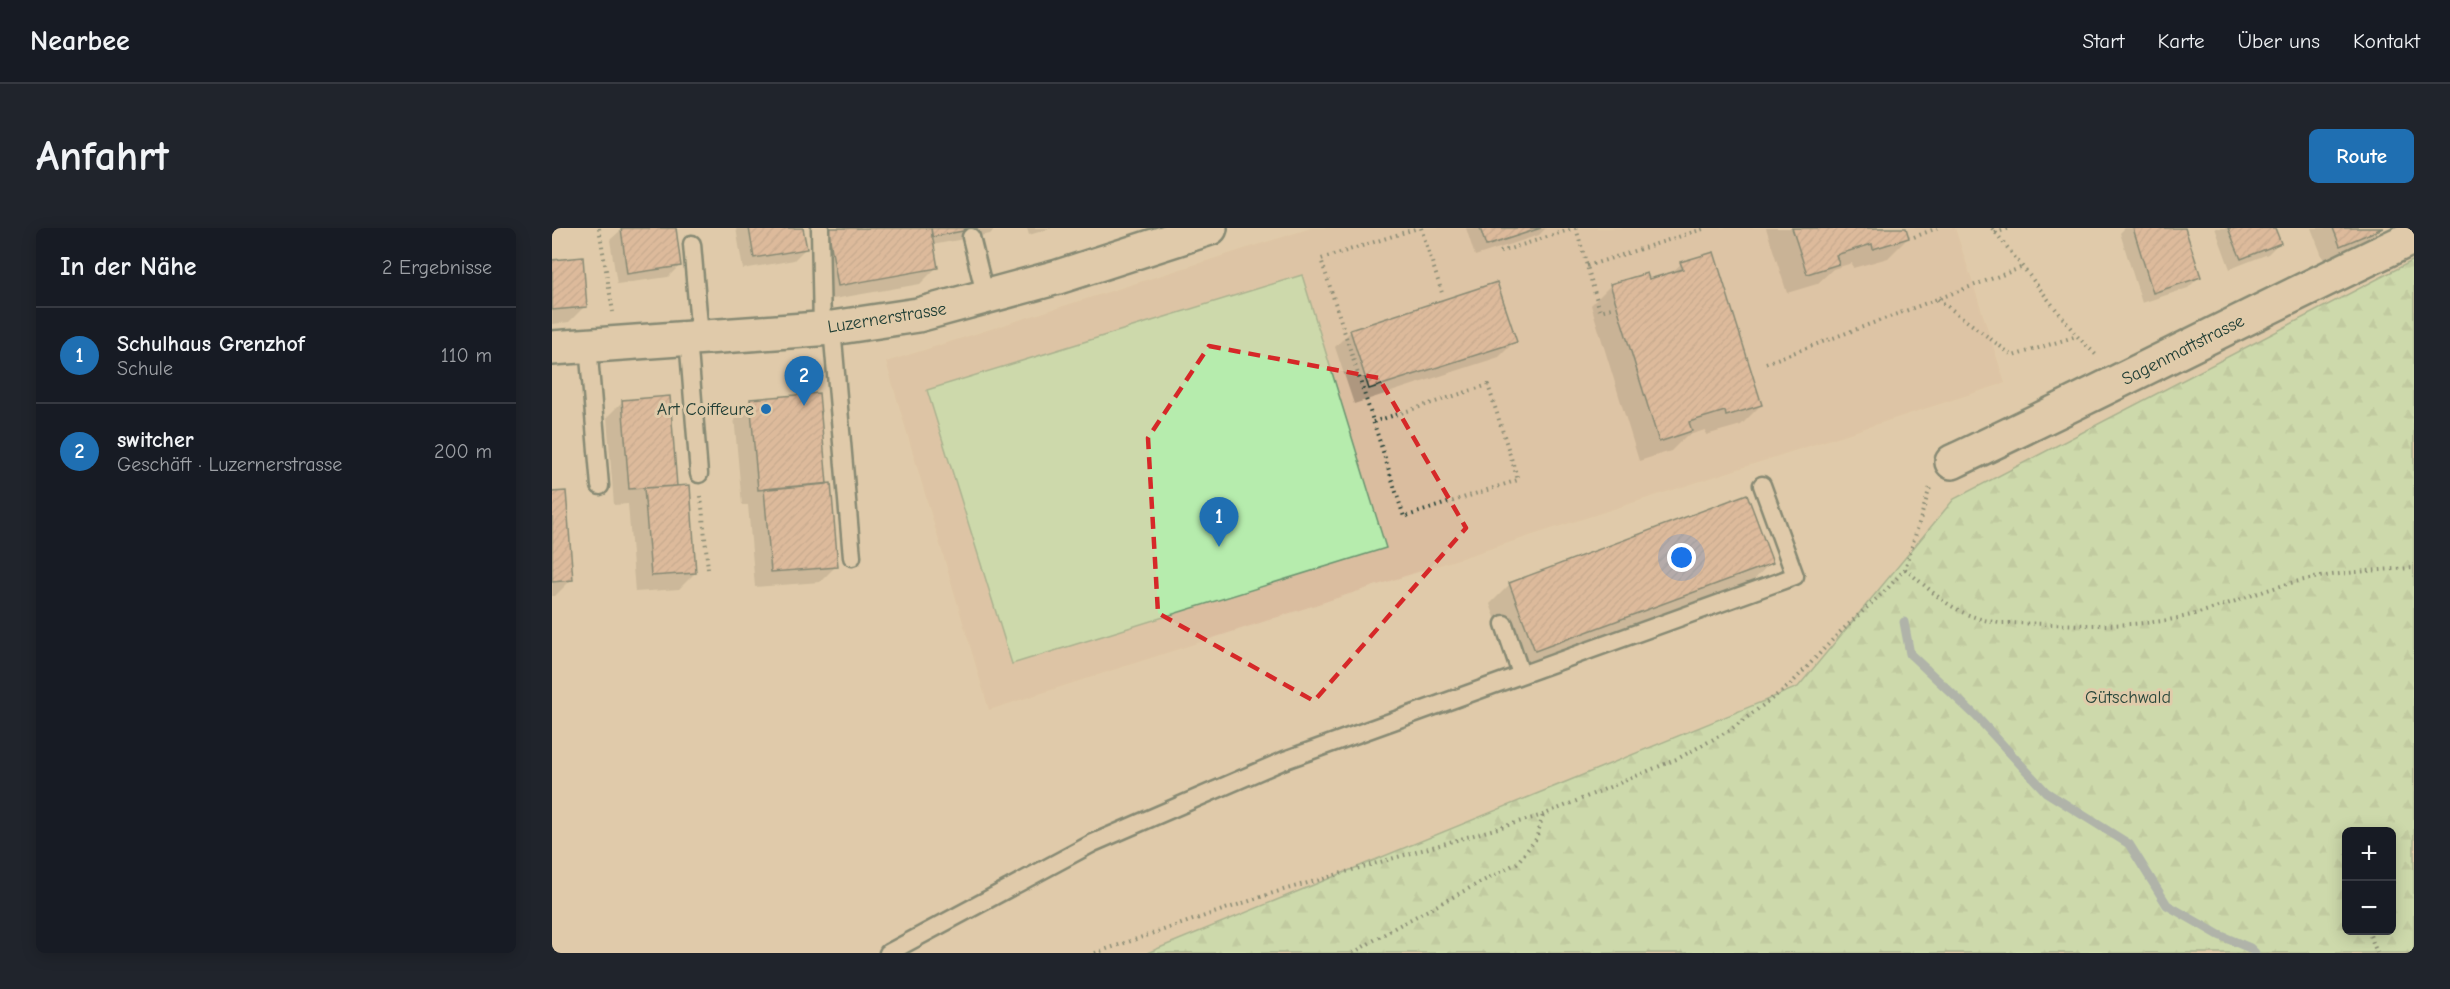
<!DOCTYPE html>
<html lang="de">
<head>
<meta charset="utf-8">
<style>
	body { margin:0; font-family:"Comic Neue",sans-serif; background:#20242c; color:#f1f3f6 }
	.controls { position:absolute; right:18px; bottom:18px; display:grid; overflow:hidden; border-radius:9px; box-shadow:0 3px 15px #0003 }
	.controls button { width:54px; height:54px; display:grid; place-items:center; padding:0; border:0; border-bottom:2px solid #363941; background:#171b24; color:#f1f3f6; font:30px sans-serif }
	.you { position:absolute; left:1130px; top:330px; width:21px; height:21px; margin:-15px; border:4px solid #fff; border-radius:50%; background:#1a73e8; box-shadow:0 0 0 9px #1a73e833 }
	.badge { display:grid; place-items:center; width:39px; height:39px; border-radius:50%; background:#1f6fb2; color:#fff; font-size:20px; font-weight:700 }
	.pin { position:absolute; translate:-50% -50px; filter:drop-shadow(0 2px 3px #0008) }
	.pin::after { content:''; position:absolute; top:32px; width:21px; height:18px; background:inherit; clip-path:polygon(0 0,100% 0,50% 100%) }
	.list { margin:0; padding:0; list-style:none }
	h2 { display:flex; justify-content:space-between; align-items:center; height:78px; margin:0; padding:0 24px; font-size:26px }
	h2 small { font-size:20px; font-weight:400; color:#9ea1a6 }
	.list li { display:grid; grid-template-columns:39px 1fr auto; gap:18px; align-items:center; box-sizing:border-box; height:96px; padding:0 24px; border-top:2px solid #363941 }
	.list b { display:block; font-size:22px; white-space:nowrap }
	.list p { margin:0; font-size:20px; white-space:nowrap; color:#9ea1a6 }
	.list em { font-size:20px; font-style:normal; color:#9ea1a6 }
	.map { position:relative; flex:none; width:1862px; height:725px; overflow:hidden; border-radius:9px }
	header { display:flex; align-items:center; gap:36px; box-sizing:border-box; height:84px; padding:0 30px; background:#171b24; border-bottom:2px solid #363941 }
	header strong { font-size:28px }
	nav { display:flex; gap:33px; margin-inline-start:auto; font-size:21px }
	.intro { display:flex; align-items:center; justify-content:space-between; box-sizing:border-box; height:144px; padding:0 36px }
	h1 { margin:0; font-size:42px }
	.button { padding:15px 27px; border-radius:9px; background:#1f6fb2; color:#fff; font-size:21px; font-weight:700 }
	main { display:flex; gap:36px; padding:0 36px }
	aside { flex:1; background:#171b24; border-radius:9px; box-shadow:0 3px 15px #0003 }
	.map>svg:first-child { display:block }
	.built { fill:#dabd9f }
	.forest { fill:url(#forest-firs); stroke:#6a9470; stroke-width:1.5; fill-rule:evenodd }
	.pitch { fill:#b6ecad; stroke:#6a9470; stroke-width:1.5 }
	.shadow { fill:#0003 }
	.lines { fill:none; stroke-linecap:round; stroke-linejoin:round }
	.stream { stroke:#7498a9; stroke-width:9 }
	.building { fill:url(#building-hatch); stroke:#1f3d34; stroke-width:1.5 }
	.service-casing { stroke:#1f3d34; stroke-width:21 }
	.minor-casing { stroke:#1f3d34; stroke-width:38 }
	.secondary-casing { stroke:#1f3d34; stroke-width:38 }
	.path { stroke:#1f3d34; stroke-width:4; stroke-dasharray:1.5 4.5; stroke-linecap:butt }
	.service { stroke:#e0cbaa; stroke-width:16 }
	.minor { stroke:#e0cbaa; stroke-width:33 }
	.secondary { stroke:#e0cbaa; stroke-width:33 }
	.marked { fill:none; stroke:#d62828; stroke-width:4.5; stroke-dasharray:12 8; stroke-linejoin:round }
	.poi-dot { fill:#1f6fb2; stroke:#e0cbaa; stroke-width:2 }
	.labels { text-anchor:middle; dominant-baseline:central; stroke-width:6; stroke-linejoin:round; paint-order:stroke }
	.street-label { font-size:18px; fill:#1f3d34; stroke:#e0cbaa }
	.poi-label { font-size:18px; fill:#1f3d34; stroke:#e0cbaa; text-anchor:end }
	.park-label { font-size:18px; fill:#27463a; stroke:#e0cbaa }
</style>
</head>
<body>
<header>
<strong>Nearbee</strong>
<nav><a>Start</a><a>Karte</a><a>Über uns</a><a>Kontakt</a></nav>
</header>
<div class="intro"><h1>Anfahrt</h1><a class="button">Route</a></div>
<main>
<aside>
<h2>In der Nähe<small>2 Ergebnisse</small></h2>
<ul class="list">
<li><span class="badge">1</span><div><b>Schulhaus Grenzhof</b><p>Schule</p></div><em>110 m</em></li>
<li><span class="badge">2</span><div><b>switcher</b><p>Geschäft · Luzernerstrasse</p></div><em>200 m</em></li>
</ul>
</aside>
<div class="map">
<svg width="1862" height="725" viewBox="0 0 1862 725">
	<defs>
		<pattern id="forest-firs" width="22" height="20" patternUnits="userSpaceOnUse" patternTransform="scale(1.5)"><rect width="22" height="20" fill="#b6ecad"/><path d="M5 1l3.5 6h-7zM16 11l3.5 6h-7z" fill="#9ccb95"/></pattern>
		<pattern id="building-hatch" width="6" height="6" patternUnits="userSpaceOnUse" patternTransform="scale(1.5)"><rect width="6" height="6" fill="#d9a78b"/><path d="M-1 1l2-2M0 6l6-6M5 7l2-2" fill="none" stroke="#af8972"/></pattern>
	</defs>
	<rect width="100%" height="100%" fill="#e0cbaa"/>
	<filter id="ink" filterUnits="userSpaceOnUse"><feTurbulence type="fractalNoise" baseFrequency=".0167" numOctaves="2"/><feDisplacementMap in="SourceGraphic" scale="12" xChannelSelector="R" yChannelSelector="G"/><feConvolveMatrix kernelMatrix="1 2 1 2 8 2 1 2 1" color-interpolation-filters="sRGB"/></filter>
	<g filter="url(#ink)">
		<path class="built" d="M759 0H1403L1453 155 437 482 334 134Z"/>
		<path class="forest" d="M1862 32V725H595L1246 459 1402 271ZM1794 604H1840V702H1794Z"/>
		<path class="pitch" d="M750 47 834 320 460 436 375 162Z"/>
		<path class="shadow" d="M122 0 127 38 116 49 65 56 58 12 70 1Z
			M184 0H249L253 21 242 32 191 41Z
			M259 0H444L438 6 380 17 384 40 368 56 270 73 258 2Z
			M475 0H500L477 7Z
			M914 0H994L987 7 923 28Z
			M1214 0H1353L1356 10 1336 30 1301 40 1300 35 1281 41 1265 56 1235 65Z
			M1573 0H1632L1647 49 1636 60 1590 75 1568 5Z
			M1663 0H1721L1727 15 1716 26 1678 41Z
			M1759 0H1830L1816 14 1772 33Z
			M0 33 33 78 17 94 0 96Z
			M1129 36 1209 177 1189 197 1154 207 1153 202 1134 208 1119 223 1087 233 1039 77 1059 57 1096 53 1118 46Z
			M799 103 963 113 947 129 802 176 783 119Z
			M198 172 273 258 284 338 268 354 203 359 196 277H190L182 188Z
			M71 173 124 260 143 345 127 361 83 364 76 276 62 277 55 189Z
			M0 263 19 352 3 368H0Z
			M1219 334 1199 355 963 443 938 376 958 356Z"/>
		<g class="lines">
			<path class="stream" d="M1352 394 1358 426 1424 488 1494 564 1577 616 1615 677 1667 707 1698 720 1703 725"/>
		</g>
		<path class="building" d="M69 0H124L129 38 75 46Z
			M197 0H251L255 21 202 30Z
			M276 0H379L386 40 286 58Z
			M379 0H426L380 9Z
			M928 0H989L934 18Z
			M1240 0H1354L1357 10 1321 21 1320 16 1284 27 1287 36 1255 46Z
			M1581 0H1633L1649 49 1601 65Z
			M1676 0H1723L1729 15 1689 31Z
			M1781 0H1831L1788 18Z
			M1162 24 1210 177 1174 188 1173 183 1137 194 1140 203 1107 214 1058 56 1095 45 1097 51 1131 41 1128 34Z
			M31 29 35 79 0 82V32Z
			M945 54 965 114 817 161 798 102Z
			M267 165 275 256 206 262 198 171Z
			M118 168 125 258 77 261 70 172Z
			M279 255 286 339 219 344 212 261Z
			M138 257 144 345 99 348 92 260Z
			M14 263 21 352 0 354V264Z
			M1195 266 1221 335 983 423 957 355Z"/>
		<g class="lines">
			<g class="service-casing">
				<path id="service" d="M268 0 270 101
					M419 9 434 70
					M140 16 148 109
					M280 100 300 329
					M136 110 147 246
					M36 117 48 258
					M952 396 969 446
					M336 725 541 615 733 532 1243 348 1210 257"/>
			</g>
			<g class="minor-casing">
				<path id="minor" d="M1400 234C1555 161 1707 82 1862 9"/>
			</g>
			<g class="secondary-casing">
				<path id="secondary" d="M0 120 280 100 366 87 506 49 658 0"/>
			</g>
			<path class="path" d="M47 0 61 84
				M869 0 891 68
				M1024 0 1048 83 1060 80
				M1440 0 1525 108 1546 129
				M1443 5 1458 0
				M1362 9 1385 0
				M948 24 1023 0
				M1035 38 1154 0
				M1386 71 1461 128 1525 108
				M1214 135 1471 39
				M821 194 936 157 966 252 852 289 769 31 866 0
				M149 268 156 341
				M1353 341C1386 368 1402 388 1447 395 1503 395 1561 401 1616 392 1658 385 1698 366 1739 355 1779 345 1821 342 1862 340
				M1816 702 1825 725
				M543 725 721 665 991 587 1127 530 1178 502 1238 457 1287 405 1335 361 1353 341 1379 256
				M801 725 844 699 965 635 984 611 991 587"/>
			<use href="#service" class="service"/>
			<use href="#minor" class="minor"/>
			<use href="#secondary" class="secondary"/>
		</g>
	</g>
	<path d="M0 0H1862V725H0ZM657 118 827 150 914 300 762 473 606 385 596 210Z" fill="#e0cbaa" fill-opacity=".55" fill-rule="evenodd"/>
	<path class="marked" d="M657 118 827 150 914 300 762 473 606 385 596 210Z"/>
	<circle class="poi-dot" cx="214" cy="181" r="6"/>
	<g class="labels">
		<g class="street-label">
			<text transform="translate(335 90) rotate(-9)">Luzernerstrasse</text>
			<text transform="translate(1631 122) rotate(-27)">Sagenmattstrasse</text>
		</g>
		<g class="poi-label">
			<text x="202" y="181">Art Coiffeure</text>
		</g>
		<g class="park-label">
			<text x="1576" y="469">Gütschwald</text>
		</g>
	</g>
</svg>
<div class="controls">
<button>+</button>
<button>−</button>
</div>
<div class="you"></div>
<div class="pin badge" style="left:667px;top:319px">1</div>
<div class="pin badge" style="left:252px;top:178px">2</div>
</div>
</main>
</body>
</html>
